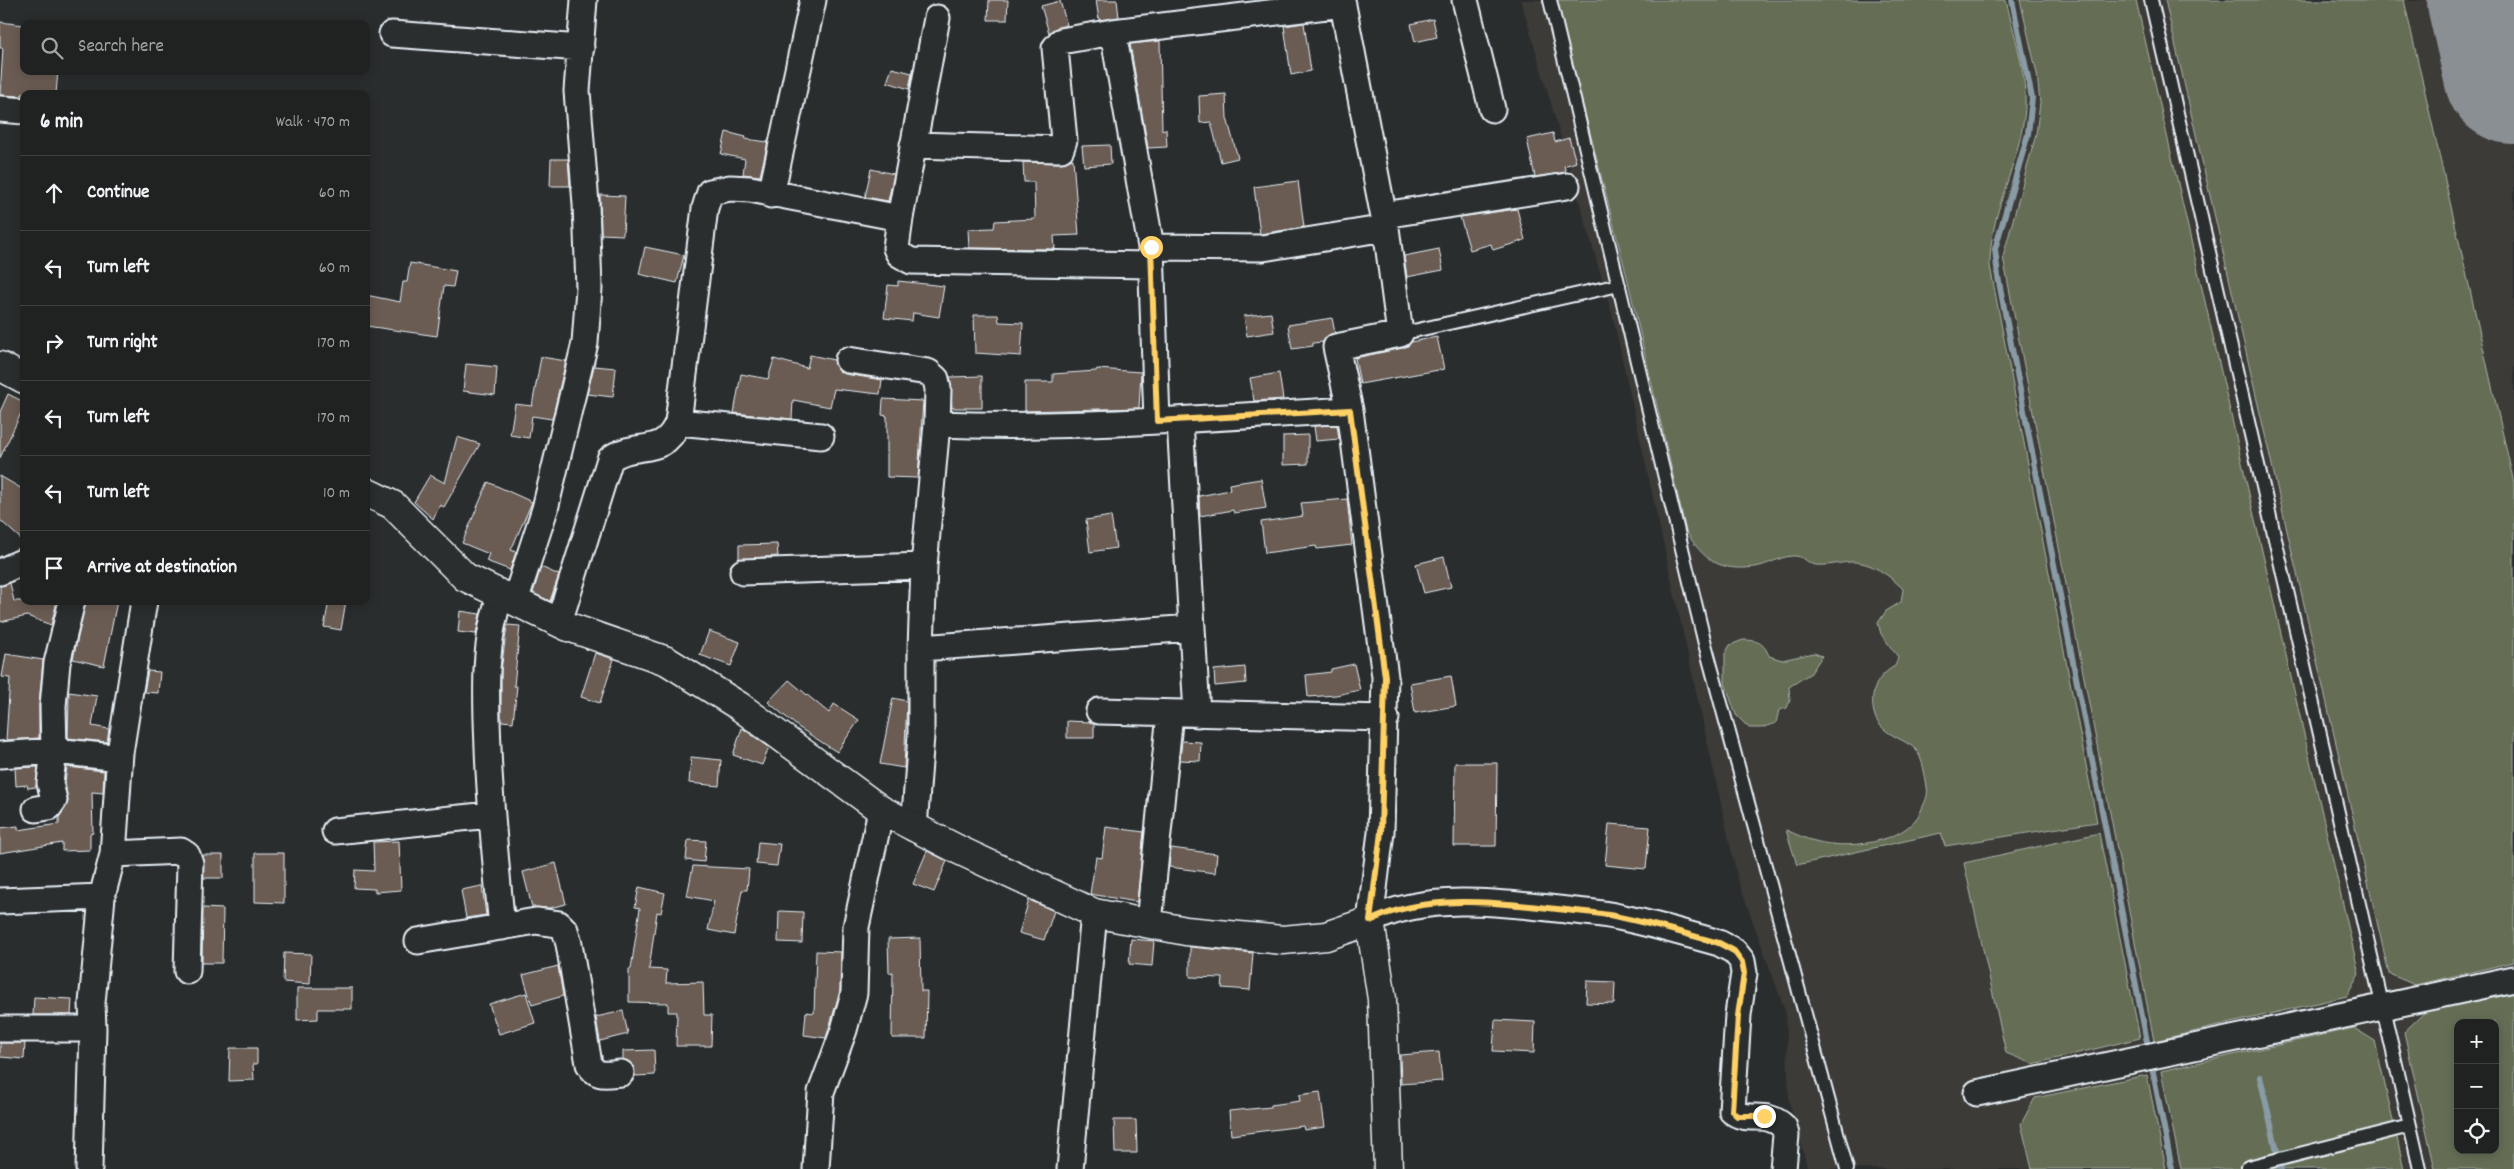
<!DOCTYPE html>
<html lang="en">
<head>
<meta charset="utf-8">
<style>
	body { margin:0; font-family:Dekko,sans-serif; background:#2d2f2f; color:#f1f3f6 }
	.controls { position:absolute; right:15px; bottom:15px; display:grid; overflow:hidden; border-radius:10px; box-shadow:0 2px 12px #0003 }
	.controls button { width:45px; height:45px; display:grid; place-items:center; padding:0; border:0; border-bottom:1px solid #3d3f40; background:#202222; color:#f1f3f6; font:25px sans-serif }
	.stop { position:absolute; width:15px; height:15px; margin:-11px; border:4px solid #ffd166; border-radius:50%; background:#fff }
	.stop.end { background:#ffd166; border-color:#fff; box-shadow:0 1px 5px #0008 }
	.list { margin:0; padding:0; list-style:none }
	h2 { display:flex; justify-content:space-between; align-items:center; height:65px; margin:0; padding:0 20px; font-size:21px }
	h2 small { font-size:16px; font-weight:400; color:#a2a4a5 }
	.list li { display:grid; grid-template-columns:32px 1fr auto; gap:15px; align-items:center; box-sizing:border-box; height:75px; padding:0 20px; border-top:1px solid #3d3f40 }
	.list b { display:block; font-size:19px; white-space:nowrap }
	.list em { font-size:16px; font-style:normal; color:#a2a4a5 }
	.icon { flex:none; width:28px; height:28px; fill:none; stroke:currentColor; stroke-width:2; stroke-linecap:round; stroke-linejoin:round }
	.map { position:relative; flex:none; width:2514px; height:1169px; overflow:hidden }
	.search { position:absolute; background:#202222; box-shadow:0 2px 12px #0003; left:20px; top:20px; width:350px; height:55px; display:flex; align-items:center; gap:12px; box-sizing:border-box; padding:0 18px; border-radius:10px; color:#a2a4a5; font-size:19px }
	.panel { position:absolute; background:#202222; box-shadow:0 2px 12px #0003; left:20px; top:90px; width:350px; height:515px; border-radius:10px }
	.map>svg:first-child { display:block }
	.built { fill:#3e3b39; fill-rule:evenodd }
	.green { fill:#656e54; stroke:#a6b0a6; fill-rule:evenodd }
	.lines { fill:none; stroke-linecap:round; stroke-linejoin:round }
	.stream { stroke:#899ba5; stroke-width:6 }
	.runway { stroke:#898f93; stroke-width:140 }
	.building { fill:#6b5c52; stroke:#e8f1f8 }
	.service-casing { stroke:#e8f1f8; stroke-width:16 }
	.minor-casing { stroke:#e8f1f8; stroke-width:29 }
	.tertiary-casing { stroke:#e8f1f8; stroke-width:31 }
	.service { stroke:#2a2d2e; stroke-width:12 }
	.minor { stroke:#2a2d2e; stroke-width:25 }
	.tertiary { stroke:#2a2d2e; stroke-width:28 }
	.route { stroke:#ffd166; stroke-width:6 }
</style>
</head>
<body>
<div class="map">
<svg width="2514" height="1169" viewBox="0 0 2514 1169">
	<rect width="100%" height="100%" fill="#2a2d2e"/>
	<filter id="ink" filterUnits="userSpaceOnUse"><feTurbulence type="fractalNoise" baseFrequency=".02" numOctaves="2"/><feDisplacementMap in="SourceGraphic" scale="10" xChannelSelector="R" yChannelSelector="G"/><feConvolveMatrix kernelMatrix="1 2 1 2 8 2 1 2 1" color-interpolation-filters="sRGB"/></filter>
	<g filter="url(#ink)">
		<path class="built" d="M1521 0H2514V1169H1808L1789 1100 1786 1013 1738 880 1613 317ZM2458 1023H2495V1150H2458Z"/>
		<path class="green" d="M1556 0H2006C2015 40 2031 83 2023 124 2015 172 1989 217 1990 266L2097 822 1945 846 1941 833 1797 865 1786 830C1796 834 1805 839 1815 841 1845 850 1906 844 1921 811 1924 803 1929 796 1927 787 1925 776 1923 759 1916 750 1905 738 1879 735 1874 713 1869 692 1877 676 1895 666L1898 657 1881 634 1878 623 1886 611 1901 602 1903 589C1890 576 1871 561 1850 562 1838 563 1828 566 1816 565 1807 564 1804 555 1792 556 1779 557 1768 565 1755 567 1720 572 1703 560 1686 531L1627 277Z
			M2020 0H2136L2359 974 2347 996 2154 1041 2003 257 2036 134 2040 103 2037 74Z
			M2165 0H2404L2514 483V962L2415 985 2389 974Z
			M1743 640C1756 640 1764 642 1769 656L1782 660 1814 653 1822 656 1811 673 1789 687 1790 700 1787 708 1779 710 1776 723 1761 728H1749L1736 715 1725 683V654L1730 645Z
			M2099 833 2140 1038 2033 1064 2006 1053 1964 863Z
			M2514 992V1169H2435L2404 1032 2426 1011ZM2458 1023H2495V1150H2458Z
			M2354 1028 2375 1041 2404 1169H2181L2161 1071Z
			M2147 1075 2166 1169H2032L2021 1124 2035 1098Z"/>
		<g class="lines">
			<path class="stream" d="M2012 0 2032 98 2028 134 1995 249 1998 277 2149 1052
				M2151 1062 2172 1169
				M2260 1077 2281 1169"/>
			<path class="runway" d="M2497 0 2514 74"/>
		</g>
		<path class="building" d="M989 0H1008L1007 20H988Z
			M1096 0H1117L1119 17 1099 20Z
			M1060 1 1067 25 1058 27 1049 33 1041 6Z
			M1433 19 1437 37 1415 42 1411 24Z
			M0 22 24 25V71H58L56 94H22V96L0 95 3 48H0Z
			M1304 23 1311 71 1291 75 1284 26Z
			M1160 41 1162 130 1166 129 1167 147 1148 148 1130 44Z
			M892 68 912 73 909 89 887 82Z
			M1226 94 1227 118 1238 158 1221 162 1211 122 1200 123 1199 96Z
			M726 132 746 137 745 139 768 142 760 176 743 174 745 159 721 154Z
			M1553 133 1555 142 1569 138 1576 162 1564 166 1566 172 1535 177 1527 139Z
			M1110 145 1111 164 1084 166 1082 146Z
			M551 159H568L570 186H550Z
			M1073 159 1079 235 1054 236 1055 249 969 248 968 229 994 228 995 221 1035 219 1034 182H1024L1023 162 1061 163Z
			M871 169 894 174 888 201 865 197Z
			M1298 181 1304 227 1260 234 1254 187Z
			M600 195 625 196 623 235 601 234Z
			M1517 209 1525 240 1493 250 1491 244 1470 250 1460 217Z
			M645 247 684 255 677 283 639 274Z
			M1439 249 1443 270 1407 277 1404 256Z
			M410 263 456 271 453 287 444 286 437 336 366 326V295L400 302 403 282H407Z
			M898 281 944 286 939 317 913 313 912 321 884 318 888 285 898 286Z
			M1271 313 1274 332 1247 336 1244 316Z
			M974 315H998L999 322 1023 323 1021 356 975 353Z
			M1332 318 1335 333 1327 336 1323 342 1313 343V346L1292 349 1288 325Z
			M1437 337 1444 369 1360 384 1355 358 1403 348 1411 342Z
			M810 355 834 360 839 371 845 374 882 380 880 394 834 389 830 407 793 400 792 419 734 413 741 374 768 379 774 359 807 368Z
			M541 357 566 361 552 419 532 416 529 438 510 435 515 404 532 406Z
			M466 364 497 367 495 395 463 391Z
			M594 366 616 368 613 397 587 394Z
			M1097 369 1141 372 1139 408 1025 411V382H1053V374L1096 371Z
			M1279 373 1283 399 1254 401 1250 378Z
			M982 376V408H952L950 377Z
			M8 394 24 402V407L0 458V412Z
			M883 399 923 401 918 478 887 477V416L882 415Z
			M1337 425 1339 439 1316 441 1314 426Z
			M1308 435V464L1283 465V436Z
			M457 437 480 444 444 507 440 505 433 519 414 502 430 475 445 483Z
			M0 476 24 490V542L0 520Z
			M1261 479 1266 508 1234 513 1233 510 1200 516 1199 496 1230 490 1229 484Z
			M488 482 532 502 511 550 516 552 510 570 486 561 489 554 462 543Z
			M1347 499 1352 545 1317 549 1316 546 1265 553 1261 522 1303 516 1301 503Z
			M1111 516 1116 548 1090 552 1086 520Z
			M777 544 778 556 739 559V545Z
			M1444 557 1451 587 1424 593 1416 564Z
			M541 567 559 575 550 601 533 593Z
			M10 583 14 601H57L51 625 27 616 0 622V586Z
			M86 601H117L104 666 73 659Z
			M329 601H346L341 630 324 627Z
			M460 611 480 614 476 634 458 632Z
			M507 625 520 626 514 686H517L513 722 501 721V671Z
			M709 631 740 642 731 666 700 655Z
			M595 653 614 659 600 703 581 697Z
			M6 654 43 660 39 705V738L6 740 10 678 2 677Z
			M1354 664 1360 690 1336 695 1308 697 1306 675 1331 672V669Z
			M1245 667 1246 683 1215 686 1214 670Z
			M148 671 160 672 158 693 144 692Z
			M1451 676 1456 706 1415 713 1410 683Z
			M789 680 829 713 834 704 859 720 837 752 798 727 768 702Z
			M69 692 97 696 92 726 109 729 107 742 68 738Z
			M893 698 907 701 904 768 880 764Z
			M1067 721 1090 722 1094 724V738H1067Z
			M742 728 769 747 762 765 733 755Z
			M1182 741 1201 742 1200 761 1180 760Z
			M691 757 721 760 719 786 689 783Z
			M1455 763H1497L1496 846H1454Z
			M38 767 36 787 28 788 27 785 16 786 15 768Z
			M67 767 104 771 103 793 92 792 93 833 90 834V850L62 851V843L0 853V828L18 826V830L59 824V817L68 802 65 782Z
			M1609 824 1650 827 1646 869 1605 865Z
			M1106 827 1144 832 1137 902 1090 894 1096 857 1102 858Z
			M688 840 706 841 704 862 686 860Z
			M399 841 401 890 375 892V889L354 888 355 870 374 871 373 842Z
			M758 842 780 844 777 866 756 864Z
			M1171 848 1217 854 1215 873 1169 867Z
			M927 851 947 861 934 892 913 884Z
			M255 853H284V903L255 902Z
			M202 855H223V878H204Z
			M556 863 566 904 550 908 532 907 523 872Z
			M693 866 749 869 747 890H742L734 935 708 930 714 901 687 896Z
			M482 886 486 915 466 918 461 890Z
			M639 887 665 893 661 913 657 912 649 969 667 970 666 983 703 982 704 1015H712L711 1046H676L677 1012H668V1003L629 1002V969H631L640 908 635 907Z
			M1029 900 1054 911 1044 940 1019 933Z
			M203 908 223 909 222 963H202Z
			M779 911 803 912 802 943 778 942Z
			M920 938 921 991H927L926 1038H892L893 972 889 973 888 939Z
			M1131 939 1154 941 1152 966 1129 964Z
			M1190 947 1253 953 1250 990 1222 988 1223 978 1190 977Z
			M816 951 841 952 840 991 826 1038 804 1035 806 1012 814 1013Z
			M284 953 311 954 310 984 283 982Z
			M558 966 563 996 532 1005 523 975Z
			M1587 981 1615 982 1614 1004 1586 1003Z
			M297 988H352V1009H318V1019L297 1020Z
			M526 993 535 1023 499 1034 489 1004Z
			M34 997 72 999 71 1015H33Z
			M623 1011 628 1034 600 1041 596 1017Z
			M1495 1020 1535 1022 1534 1053 1493 1051Z
			M0 1043H25L24 1059 0 1057Z
			M230 1048H257V1064H253L254 1080 229 1081Z
			M654 1050 655 1075 635 1076 632 1064 623 1059V1051Z
			M1439 1052 1442 1081 1401 1084 1400 1055Z
			M1320 1092 1325 1127 1304 1130 1303 1126 1231 1135 1229 1111 1271 1107V1105L1300 1101 1299 1095Z
			M1114 1120H1136L1137 1153H1115Z"/>
		<g class="lines">
			<g class="service-casing">
				<path id="service" d="M1550 0 1705 644 1847 1169
					M2151 0 2420 1169
					M1400 334 1619 285
					M2248 1167 2410 1126"/>
			</g>
			<g class="minor-casing">
				<path id="minor" d="M1342 0 1386 228
					M1465 0 1492 109
					M937 18 900 218 896 248 899 254 911 261 1151 265
					M1113 32 1151 247
					M392 34 581 48
					M0 109 24 111
					M913 145 1061 149 1064 140 1055 48 1061 41 1113 32 1343 4
					M771 195 813 0
					M1384 215 1567 186
					M848 360 928 372 936 379 938 389 937 424
					M1350 410 1385 677 1381 832 1370 921
					M1180 420 1197 714
					M678 422 821 436
					M0 572 24 561
					M743 572 924 566
					M501 594C483 642 486 697 488 748 490 808 496 867 502 927
					M515 601 545 509 585 343 589 288 586 204 577 91 584 0
					M559 622 610 459C634 440 664 459 678 422L705 208 710 192 730 188 750 189 900 218
					M921 648 1192 628
					M1099 711 1386 718
					M0 755 54 751 112 757 120 753
					M36 809 49 807 54 800 50 783 54 751 53 706 57 663 72 601
					M914 828 921 736V648L924 566 937 424C1010 427 1083 425 1157 421L1151 247 1263 248 1386 228 1400 334 1336 347 1350 410 1157 421
					M335 831 490 815
					M113 854 181 851 187 855 190 863 187 971
					M0 901 102 897
					M1370 921C1425 892 1505 903 1566 910 1583 912 1602 913 1619 917 1653 924 1686 934 1719 943L1734 951 1742 961 1744 973 1738 1015 1732 1111C1748 1124 1766 1109 1784 1127L1786 1135 1783 1169
					M1149 923 1170 713
					M418 941 536 921 559 924 565 930 569 944 589 1064C596 1078 607 1074 621 1073
					M0 1029H93L92 1003 102 897 113 854 120 753 144 601
					M1977 1093 2514 979
					M89 1169 93 1029
					M816 1169 821 1092 844 1030 854 993 856 927 881 810
					M1070 1169 1094 913"/>
			</g>
			<g class="tertiary-casing">
				<path id="tertiary" d="M0 366 24 379
					M366 492 393 505 465 577 566 626 667 661 739 706 881 810 961 851 1094 913 1186 931 1283 940 1326 936 1370 921 1382 999 1388 1169"/>
			</g>
			<use href="#service" class="service"/>
			<use href="#minor" class="minor"/>
			<use href="#tertiary" class="tertiary"/>
		</g>
	</g>
	<g class="lines" filter="url(#ink)">
		<path class="route" d="M1151 247 1157 421 1350 410 1385 677 1381 832 1370 921C1426 892 1505 903 1566 910 1583 912 1602 913 1619 917 1653 924 1686 934 1719 943L1734 951 1742 962 1744 973 1738 1016 1732 1111 1737 1116H1764"/>
	</g>
</svg>
<div class="controls">
<button>+</button>
<button>−</button>
<button><svg class="icon" aria-label="locate" viewBox="0 0 24 24"><circle cx="12" cy="12" r="6"/><path d="M12 2v4M12 18v4M2 12h4M18 12h4"/></svg></button>
</div>
<div class="stop" style="left:1151px;top:247px"></div>
<div class="stop end" style="left:1764px;top:1116px"></div>
<div class="search"><svg class="icon" aria-label="search" viewBox="0 0 24 24"><circle cx="10" cy="10" r="6"/><path d="M15 15l6 6"/></svg>Search here</div>
<section class="panel">
<h2>6 min<small>Walk · 470 m</small></h2>
<ul class="list">
<li><svg class="icon" aria-label="ahead" viewBox="0 0 24 24"><path d="M12 20V5M6 11l6-6 6 6"/></svg><div><b>Continue</b></div><em>60 m</em></li>
<li><svg class="icon" aria-label="left" viewBox="0 0 24 24"><path d="M17 20v-9H6M10 6l-5 5 5 5"/></svg><div><b>Turn left</b></div><em>60 m</em></li>
<li><svg class="icon" aria-label="right" viewBox="0 0 24 24"><path d="M7 20v-9h11M14 6l5 5-5 5"/></svg><div><b>Turn right</b></div><em>170 m</em></li>
<li><svg class="icon" aria-label="left" viewBox="0 0 24 24"><path d="M17 20v-9H6M10 6l-5 5 5 5"/></svg><div><b>Turn left</b></div><em>170 m</em></li>
<li><svg class="icon" aria-label="left" viewBox="0 0 24 24"><path d="M17 20v-9H6M10 6l-5 5 5 5"/></svg><div><b>Turn left</b></div><em>10 m</em></li>
<li><svg class="icon" aria-label="arrive" viewBox="0 0 24 24"><path d="M6 21V4h12l-3 4 3 4H6"/></svg><div><b>Arrive at destination</b></div></li>
</ul>
</section>
</div>
</body>
</html>
